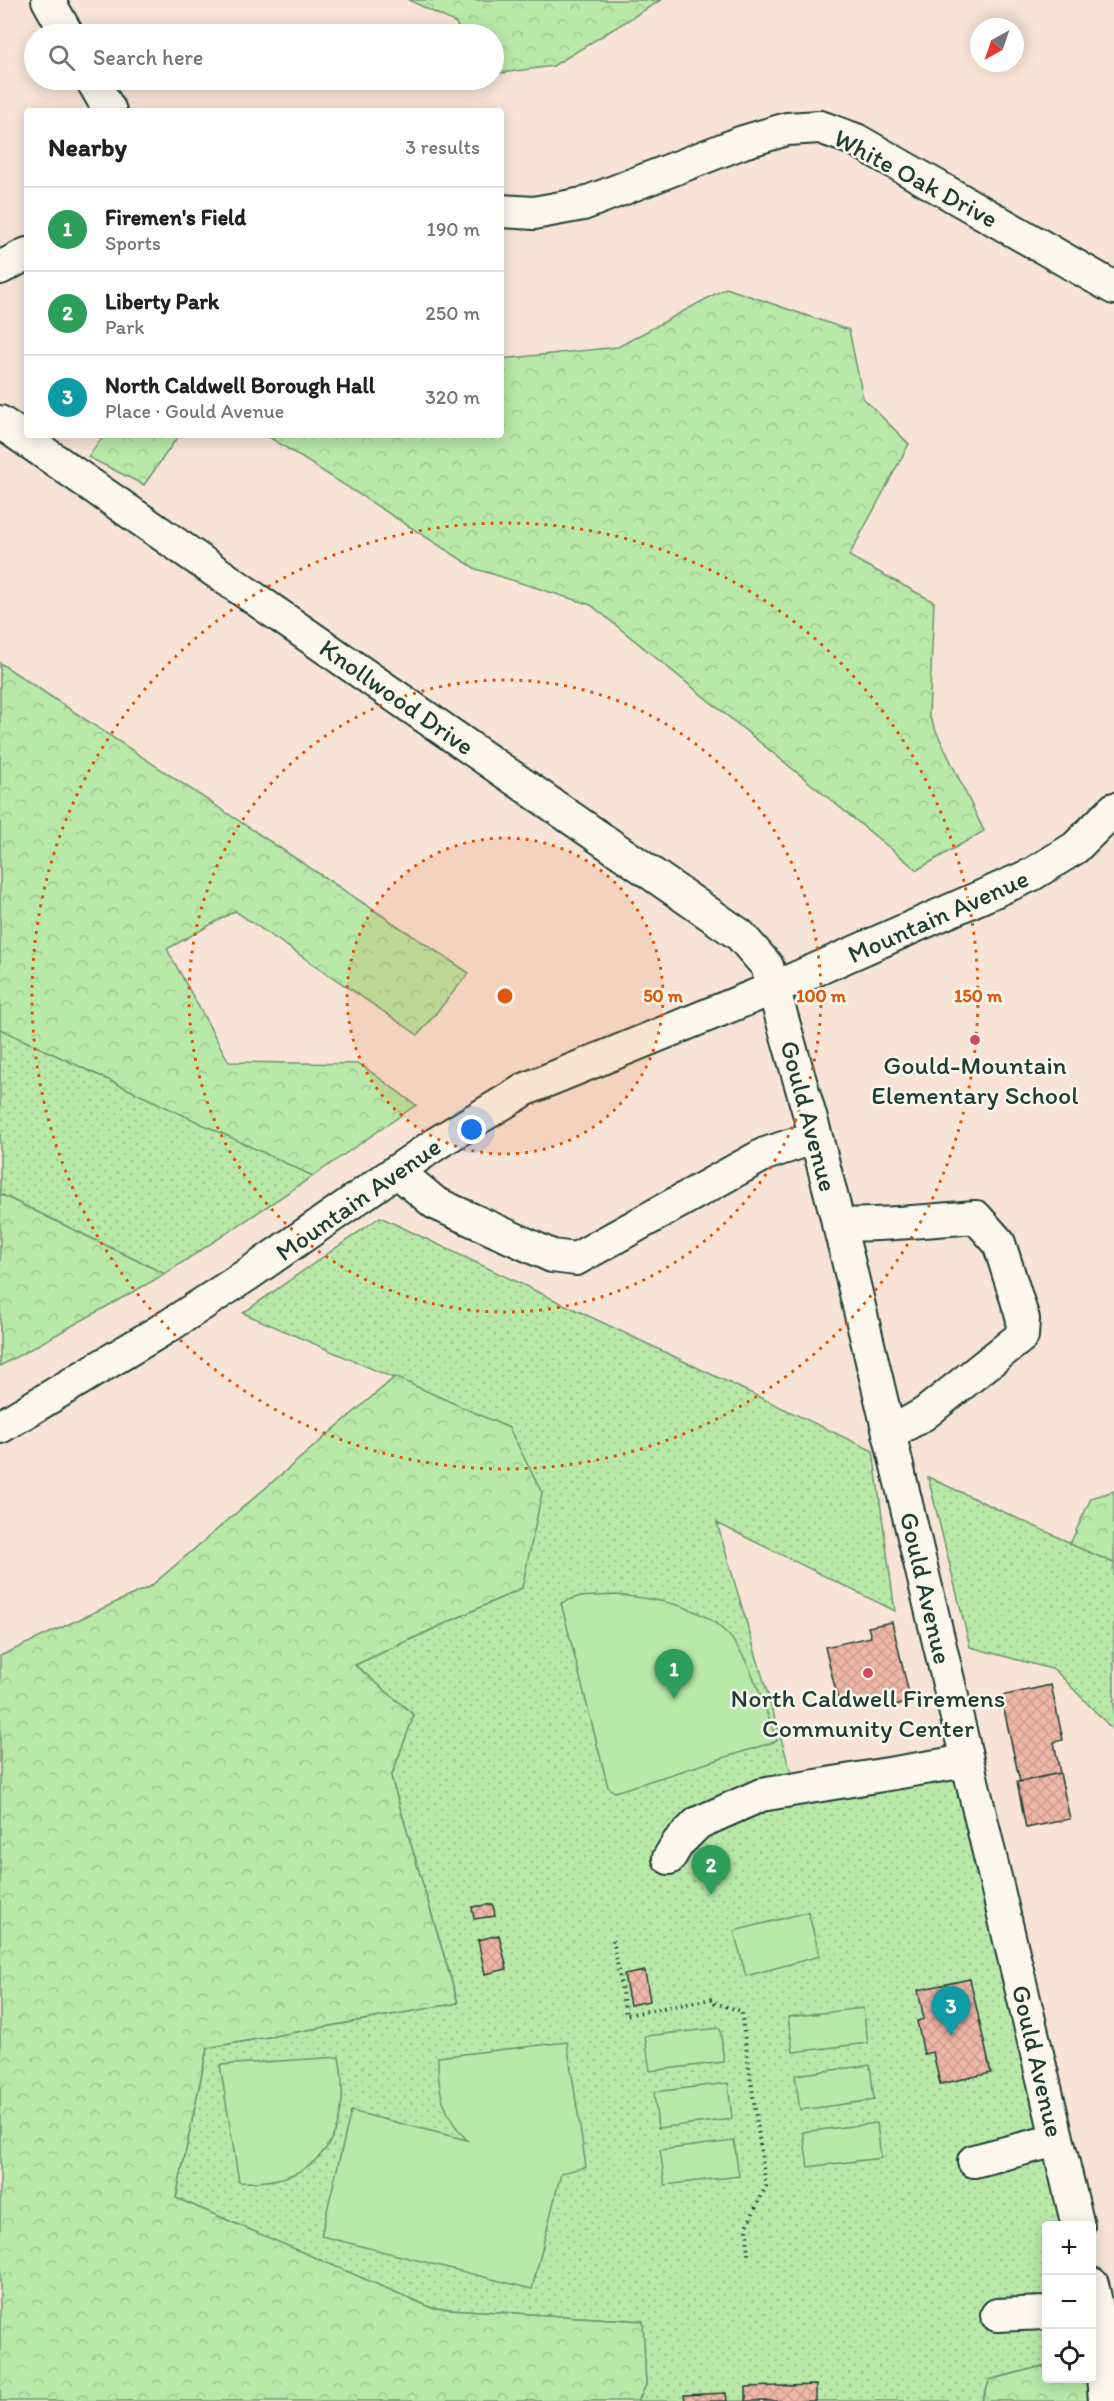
<!DOCTYPE html>
<html lang="en">
<head>
<meta charset="utf-8">
<style>
	body { margin:0; font-family:Itim,sans-serif; background:#f6f6f6; color:#202124 }
	.controls { position:absolute; right:18px; bottom:18px; display:grid; overflow:hidden; border-radius:6px; box-shadow:0 3px 15px #0003 }
	.controls button { width:54px; height:54px; display:grid; place-items:center; padding:0; border:0; border-bottom:2px solid #e0e0e0; background:#fff; color:#202124; font:30px sans-serif }
	.compass { position:absolute; left:970px; top:18px; width:54px; height:54px; border-radius:50%; background:#fff; box-shadow:0 3px 15px #0003; rotate:220deg }
	.you { position:absolute; left:472px; top:1130px; width:21px; height:21px; margin:-15px; border:4px solid #fff; border-radius:50%; background:#1a73e8; box-shadow:0 0 0 9px #1a73e833 }
	.badge { display:grid; place-items:center; width:39px; height:39px; border-radius:50%; background:#ea580c; color:#fff; font-size:20px; font-weight:700 }
	.pin { position:absolute; translate:-50% -50px; filter:drop-shadow(0 2px 3px #0008) }
	.pin::after { content:''; position:absolute; top:32px; width:21px; height:18px; background:inherit; clip-path:polygon(0 0,100% 0,50% 100%) }
	.list { margin:0; padding:0; list-style:none }
	h2 { display:flex; justify-content:space-between; align-items:center; height:78px; margin:0; padding:0 24px; font-size:26px }
	h2 small { font-size:20px; font-weight:400; color:#757577 }
	.list li { display:grid; grid-template-columns:39px 1fr auto; gap:18px; align-items:center; box-sizing:border-box; height:84px; padding:0 24px; border-top:2px solid #e0e0e0 }
	.list b { display:block; font-size:22px; white-space:nowrap }
	.list p { margin:0; font-size:20px; white-space:nowrap; color:#757577 }
	.list em { font-size:20px; font-style:normal; color:#757577 }
	.icon { flex:none; width:33px; height:33px; fill:none; stroke:currentColor; stroke-width:2; stroke-linecap:round; stroke-linejoin:round }
	.map { position:relative; flex:none; width:1114px; height:2401px; overflow:hidden }
	.search { position:absolute; background:#fff; box-shadow:0 3px 15px #0003; left:24px; top:24px; width:480px; height:66px; display:flex; align-items:center; gap:15px; box-sizing:border-box; padding:0 21px; border-radius:33px; color:#757577; font-size:22px }
	.panel { position:absolute; background:#fff; box-shadow:0 3px 15px #0003; left:24px; top:108px; width:480px; height:330px; border-radius:6px }
	.map>svg:first-child { display:block }
	.grass { fill:url(#grass-dots); stroke:#6c936e; stroke-width:1.5 }
	.forest { fill:url(#forest-crowns); stroke:#6c936e; stroke-width:1.5 }
	.pitch { fill:#b9e9a9; stroke:#6c936e; stroke-width:1.5 }
	.building { fill:url(#building-cross-hatch); stroke:#1f3d34; stroke-width:1.5 }
	.lines { fill:none; stroke-linecap:round; stroke-linejoin:round }
	.minor-casing { stroke:#1f3d34; stroke-width:36 }
	.path { stroke:#1f3d34; stroke-width:4; stroke-dasharray:1.5 4.5; stroke-linecap:butt }
	.minor { stroke:#fbf7ec; stroke-width:32 }
	.ring { fill:none; stroke:#de580e; stroke-width:3; stroke-dasharray:3 6 }
	.poi-dot { fill:#d1495b; stroke:#fbf7ec; stroke-width:2 }
	.labels { text-anchor:middle; dominant-baseline:central; stroke-width:5; stroke-linejoin:round; paint-order:stroke }
	.street-label { font-size:26px; fill:#1f3d34; stroke:#fbf7ec }
	.poi-label { font-size:26px; fill:#1f3d34; stroke:#fbf7ec }
	.centre { fill:#de580e; stroke:#fbf7ec; stroke-width:3 }
	.ring-label { font-size:18px; text-anchor:middle; font-weight:bold; fill:#de580e; stroke:#fbf7ec; stroke-width:5; stroke-linejoin:round; paint-order:stroke }
</style>
</head>
<body>
<div class="map">
<svg width="1114" height="2401" viewBox="0 0 1114 2401">
	<defs>
		<pattern id="grass-dots" width="8" height="8" patternUnits="userSpaceOnUse" patternTransform="scale(1.5)"><rect width="8" height="8" fill="#b9e9a9"/><path d="M2 2h.1M6 6h.1" fill="none" stroke="#9fc992" stroke-width="1.8" stroke-linecap="round"/></pattern>
		<pattern id="forest-crowns" width="20" height="18" patternUnits="userSpaceOnUse" patternTransform="scale(1.5)"><rect width="20" height="18" fill="#b9e9a9"/><path d="M2 6a3 3 0 1 1 6 0M12 15a3 3 0 1 1 6 0" fill="none" stroke="#9fc992"/></pattern>
		<pattern id="building-cross-hatch" width="8" height="8" patternUnits="userSpaceOnUse" patternTransform="scale(1.5)"><rect width="8" height="8" fill="#eeb6a6"/><path d="M0 0l8 8M0 8l8-8" fill="none" stroke="#cc9d90"/></pattern>
	</defs>
	<rect width="100%" height="100%" fill="#f7e4d7"/>
	<filter id="ink" filterUnits="userSpaceOnUse"><feTurbulence type="fractalNoise" baseFrequency=".0167" numOctaves="2"/><feDisplacementMap in="SourceGraphic" scale="12" xChannelSelector="R" yChannelSelector="G"/><feConvolveMatrix kernelMatrix="1 2 1 2 8 2 1 2 1" color-interpolation-filters="sRGB"/></filter>
	<g filter="url(#ink)">
		<path class="grass" d="M0 1029 313 1176 165 1274 0 1194Z
			M380 1217 873 1451 895 1611 717 1523 795 1786 966 1756 1067 2225 1046 2226V2365L990 2380 982 2401H638L646 2385 642 2321 432 2308 176 2198 207 2048 458 2003 391 1777 414 1715 355 1665 522 1588 509 1428 243 1313Z
			M928 1477 1114 1563V1731L1055 1670 970 1647Z"/>
		<path class="forest" d="M409 0H661L553 66 494 74V34H461L456 23Z
			M726 288 849 330 863 398 909 444 849 556 934 602 929 716 984 831 917 870 591 605 476 569 266 435H501V359L618 347Z
			M104 435H179L144 485 88 457Z
			M0 663 469 973 418 1035 235 911 167 949 229 1062 360 1064 416 1105 313 1176 0 1029Z
			M0 1194 165 1274 0 1366Z
			M395 1377 509 1428 542 1493 522 1588 355 1665 414 1715 391 1777 458 2003 207 2048 176 2198 432 2308 643 2321 646 2385 638 2401H0V1656L151 1586Z
			M1114 1491V1563L1070 1544 1091 1498Z
			M1046 2365V2378H1092L1114 2401H982L990 2380Z"/>
		<path class="pitch" d="M616 1595C733 1605 741 1639 777 1741L615 1792 608 1787 561 1603 577 1597Z
			M808 1912 820 1956 746 1976 734 1931Z
			M863 2008 868 2043 793 2052 788 2017Z
			M720 2028 724 2062 650 2071 645 2036Z
			M567 2042 586 2167 561 2173 532 2289 321 2236 351 2111 467 2140C444 2117 437 2090 438 2057Z
			M339 2057C353 2133 321 2186 239 2182L220 2065Z
			M870 2065 874 2100 800 2110 795 2075Z
			M728 2083 732 2119 658 2128 654 2092Z
			M877 2123 881 2158 808 2167 803 2132Z
			M734 2141 739 2176 665 2185 660 2150Z"/>
		<path class="building" d="M892 1622 911 1702 885 1708 883 1698 840 1708 825 1647 871 1637 868 1627Z
			M1051 1685 1063 1740 1054 1742 1060 1773 1020 1782 1001 1696Z
			M1060 1773 1070 1819 1026 1828 1017 1782Z
			M493 1904 495 1916 474 1919 472 1907Z
			M499 1935 507 1969 485 1974 478 1940Z
			M645 1971 650 2001 630 2005 624 1975Z
			M970 1979 991 2073 940 2084 933 2052 924 2054 917 2021 924 2019 918 1990Z
			M816 2385V2401H746V2387Z
			M726 2393 727 2401H685L684 2395Z"/>
		<g class="lines">
			<g class="minor-casing">
				<path id="minor" d="M48 0 67 34
					M92 80 110 111
					M501 211 534 213 583 204 743 142 787 129 820 127 856 140 1114 288
					M0 268 27 254
					M0 422 740 935 767 966 816 1137 848 1260 1078 2226
					M397 1171 435 1203 552 1256 576 1259 765 1154 816 1137
					M838 1224C885 1226 930 1220 976 1217L999 1243 1023 1319 1022 1336 924 1414 889 1434
					M0 1427 170 1325 247 1275 437 1143 526 1089 774 988 1031 875 1075 848 1114 809
					M669 1858 678 1843 698 1823 761 1795 967 1761
					M974 2161 1057 2140
					M1092 2284 1098 2312 1105 2401
					M997 2315 1046 2313"/>
			</g>
			<path class="path" d="M613 1940 626 2015 712 1999 715 2003 741 2011 766 2186 747 2226 748 2256"/>
			<use href="#minor" class="minor"/>
		</g>
	</g>
	<circle cx="505" cy="996" r="158" fill="#de580e" fill-opacity=".12"/>
	<g class="ring">
		<circle cx="505" cy="996" r="158"/>
		<circle cx="505" cy="996" r="316"/>
		<circle cx="505" cy="996" r="473"/>
	</g>
	<g class="poi-dot">
		<circle cx="975" cy="1040" r="6"/>
		<circle cx="868" cy="1673" r="6"/>
	</g>
	<g class="labels">
		<g class="street-label">
			<text transform="translate(916 178) rotate(28)">White Oak Drive</text>
			<text transform="translate(397 697) rotate(35)">Knollwood Drive</text>
			<text transform="translate(938 916) rotate(-24)">Mountain Avenue</text>
			<text transform="translate(809 1116) rotate(75)">Gould Avenue</text>
			<text transform="translate(358 1199) rotate(-35)">Mountain Avenue</text>
			<text transform="translate(926 1588) rotate(77)">Gould Avenue</text>
			<text transform="translate(1038 2061) rotate(77)">Gould Avenue</text>
		</g>
		<g class="poi-label">
			<text x="975" y="1065">Gould-Mountain<tspan x="975" dy="30">Elementary School</tspan></text>
			<text x="868" y="1698">North Caldwell Firemens<tspan x="868" dy="30">Community Center</tspan></text>
		</g>
	</g>
	<circle cx="505" cy="996" r="9" class="centre"/>
	<g class="ring-label">
		<text x="663" y="1002">50 m</text>
		<text x="821" y="1002">100 m</text>
		<text x="978" y="1002">150 m</text>
	</g>
</svg>
<div class="controls">
<button>+</button>
<button>−</button>
<button><svg class="icon" aria-label="locate" viewBox="0 0 24 24"><circle cx="12" cy="12" r="6"/><path d="M12 2v4M12 18v4M2 12h4M18 12h4"/></svg></button>
</div>
<svg class="compass" viewBox="-18 -18 36 36"><path d="M0-13l5 13h-10z" fill="#e53935"/><path d="M0 13l5-13h-10z" fill="#757577"/></svg>
<div class="you"></div>
<div class="pin badge" style="left:674px;top:1699px;background:#2e9e5b">1</div>
<div class="pin badge" style="left:711px;top:1895px;background:#2e9e5b">2</div>
<div class="pin badge" style="left:951px;top:2036px;background:#0f9aa8">3</div>
<div class="search"><svg class="icon" aria-label="search" viewBox="0 0 24 24"><circle cx="10" cy="10" r="6"/><path d="M15 15l6 6"/></svg>Search here</div>
<section class="panel">
<h2>Nearby<small>3 results</small></h2>
<ul class="list">
<li><span class="badge" style="background:#2e9e5b">1</span><div><b>Firemen's Field</b><p>Sports</p></div><em>190 m</em></li>
<li><span class="badge" style="background:#2e9e5b">2</span><div><b>Liberty Park</b><p>Park</p></div><em>250 m</em></li>
<li><span class="badge" style="background:#0f9aa8">3</span><div><b>North Caldwell Borough Hall</b><p>Place · Gould Avenue</p></div><em>320 m</em></li>
</ul>
</section>
</div>
</body>
</html>
